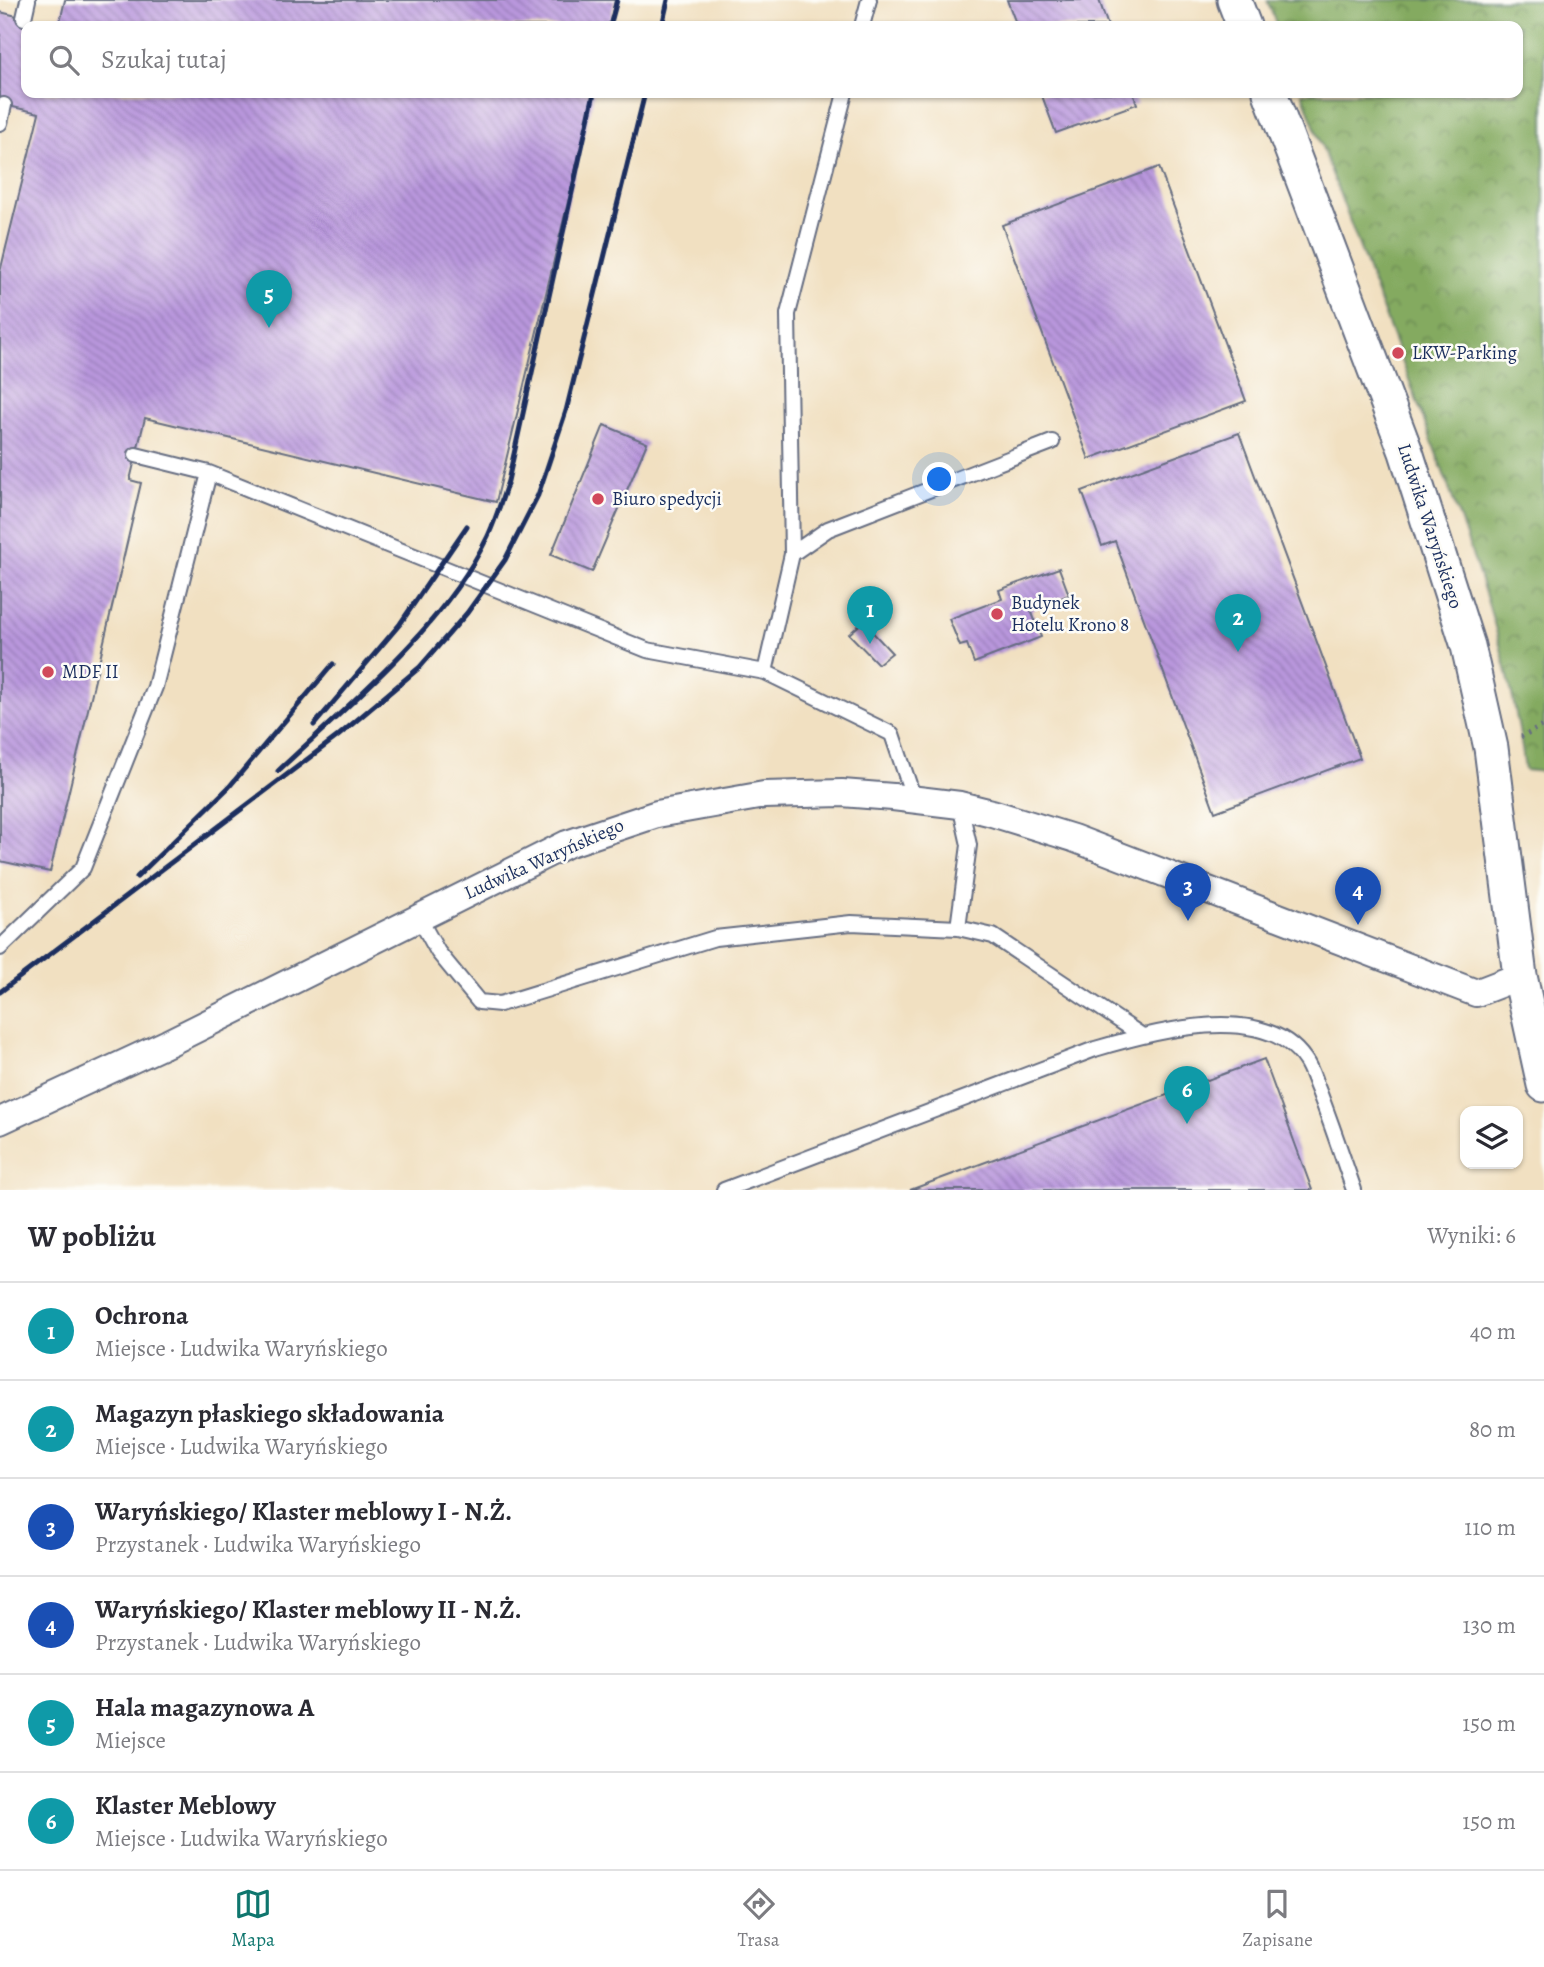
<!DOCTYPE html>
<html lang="pl">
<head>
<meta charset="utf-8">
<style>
	body { margin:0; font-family:Alegreya,serif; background:#f7f7f7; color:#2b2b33 }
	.controls { position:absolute; right:21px; bottom:21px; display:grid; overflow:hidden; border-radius:14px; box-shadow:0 2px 5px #0004 }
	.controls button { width:63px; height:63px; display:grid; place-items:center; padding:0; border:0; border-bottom:2px solid #e1e1e2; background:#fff; color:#2b2b33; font:35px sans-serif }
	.you { position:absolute; left:940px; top:480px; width:24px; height:24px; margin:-18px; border:5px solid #fff; border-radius:50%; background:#1a73e8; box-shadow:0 0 0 10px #1a73e833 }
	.badge { display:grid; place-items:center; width:46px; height:46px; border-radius:50%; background:#0f766e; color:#fff; font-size:23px; font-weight:700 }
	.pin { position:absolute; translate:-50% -58px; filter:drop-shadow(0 2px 4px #0008) }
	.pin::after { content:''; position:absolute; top:37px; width:24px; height:21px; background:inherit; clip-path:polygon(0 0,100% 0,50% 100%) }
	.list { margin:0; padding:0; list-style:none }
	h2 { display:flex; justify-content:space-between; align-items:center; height:91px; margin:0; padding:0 28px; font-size:30px }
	h2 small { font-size:23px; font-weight:400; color:#7c7c81 }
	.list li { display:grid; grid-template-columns:46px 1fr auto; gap:21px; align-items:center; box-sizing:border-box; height:98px; padding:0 28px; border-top:2px solid #e1e1e2 }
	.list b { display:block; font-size:26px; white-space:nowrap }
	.list p { margin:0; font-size:23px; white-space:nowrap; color:#7c7c81 }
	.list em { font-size:23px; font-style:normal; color:#7c7c81 }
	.icon { flex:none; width:38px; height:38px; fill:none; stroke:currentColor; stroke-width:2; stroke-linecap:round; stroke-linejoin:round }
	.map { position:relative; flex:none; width:1544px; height:1190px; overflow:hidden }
	.search { position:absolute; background:#fff; box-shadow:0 2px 5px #0004; left:21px; right:21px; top:21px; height:77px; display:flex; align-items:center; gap:18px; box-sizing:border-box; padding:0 24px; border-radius:14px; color:#7c7c81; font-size:26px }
	.sheet { height:679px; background:#fff }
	nav { display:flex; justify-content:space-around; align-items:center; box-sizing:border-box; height:98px; border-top:2px solid #e1e1e2; background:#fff; font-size:19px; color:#7c7c81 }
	nav a { display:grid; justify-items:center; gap:4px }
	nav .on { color:#0f766e }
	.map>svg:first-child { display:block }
	.forest { fill:url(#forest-crowns); stroke:#506c5f; stroke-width:2 }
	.building { fill:url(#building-back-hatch) }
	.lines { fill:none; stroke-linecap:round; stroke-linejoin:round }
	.service-casing { stroke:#666d81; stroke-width:18 }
	.minor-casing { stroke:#666d81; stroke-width:30 }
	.tertiary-casing { stroke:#666d81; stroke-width:37 }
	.path { stroke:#666d81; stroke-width:4.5; stroke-dasharray:2 5; stroke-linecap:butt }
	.service { stroke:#fff; stroke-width:14 }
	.minor { stroke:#fff; stroke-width:26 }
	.tertiary { stroke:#fff; stroke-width:33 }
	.rail { stroke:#1b2f5e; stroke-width:5 }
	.poi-dot { fill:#d1495b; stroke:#fdfcf7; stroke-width:2.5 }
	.labels { text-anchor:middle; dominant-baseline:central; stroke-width:5; stroke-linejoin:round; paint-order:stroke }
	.poi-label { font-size:19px; fill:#1b2f5e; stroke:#fdfcf7; text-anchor:start }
	.street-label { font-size:19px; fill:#1b2f5e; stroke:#fdfcf7 }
</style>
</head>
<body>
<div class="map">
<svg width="1544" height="1190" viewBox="0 0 1544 1190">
	<defs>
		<pattern id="forest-crowns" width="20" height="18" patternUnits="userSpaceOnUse" patternTransform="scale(1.75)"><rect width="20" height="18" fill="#84aa60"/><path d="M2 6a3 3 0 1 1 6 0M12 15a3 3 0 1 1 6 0" fill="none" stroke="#6b8b52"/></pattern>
		<pattern id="building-back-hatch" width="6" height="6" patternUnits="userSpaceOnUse" patternTransform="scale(1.75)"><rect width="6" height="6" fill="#b997dd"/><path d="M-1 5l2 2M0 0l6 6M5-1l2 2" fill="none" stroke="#967cb6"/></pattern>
	</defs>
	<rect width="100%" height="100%" fill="#fdfcf7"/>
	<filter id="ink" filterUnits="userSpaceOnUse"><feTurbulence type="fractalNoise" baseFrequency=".0143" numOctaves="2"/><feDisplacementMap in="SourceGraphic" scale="14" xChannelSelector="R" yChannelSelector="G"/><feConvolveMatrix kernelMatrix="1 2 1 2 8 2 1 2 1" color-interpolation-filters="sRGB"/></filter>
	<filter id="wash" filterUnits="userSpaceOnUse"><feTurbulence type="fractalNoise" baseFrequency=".00686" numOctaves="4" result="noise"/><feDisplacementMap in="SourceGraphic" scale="28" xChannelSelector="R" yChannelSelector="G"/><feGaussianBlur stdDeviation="1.57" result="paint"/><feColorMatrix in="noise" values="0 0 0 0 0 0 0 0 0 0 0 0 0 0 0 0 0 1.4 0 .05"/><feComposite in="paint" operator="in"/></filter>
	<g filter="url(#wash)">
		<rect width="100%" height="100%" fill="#f1e0c1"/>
		<path class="forest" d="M1267 0H1544V772L1525 770C1510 648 1466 534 1424 420 1383 311 1342 202 1302 93H1518V26H1277Z"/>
		<g id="blocks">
			<path class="building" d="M65 0H615L609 26H59Z
				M1007 0H1099L1108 26H1017Z
				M0 12 55 25 26 26V93H594L496 502 145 418 130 480 141 483 50 872 0 861V272L39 113 0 104Z
				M1041 93H1133L1137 104 1056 133Z
				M1159 167 1246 401 1089 459 1002 225Z
				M604 425 647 443 592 572 551 555Z
				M1239 433 1360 758 1215 812 1115 541 1102 546 1082 491Z
				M1059 568 1069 595 1031 610 1041 637 974 663 967 644 960 646 949 619 1002 599 999 590Z
				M863 622 892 653 878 664 849 634Z
				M1264 1059 1312 1190H910Z"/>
		</g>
	</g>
	<g filter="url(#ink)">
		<use href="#blocks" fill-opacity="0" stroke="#666d81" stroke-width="2"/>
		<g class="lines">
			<g class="service-casing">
				<path id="service" d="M24 18 28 0
					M862 26 869 0
					M0 123 4 105
					M209 473 647 650 765 672
					M792 554 788 314 845 93
					M914 799 892 734 765 672 792 554 828 529 1052 442
					M418 916 438 952 479 1002 500 1004 715 938 851 923 958 928 993 936 1141 1035
					M958 928 969 845 960 805
					M0 948 83 868 155 687 209 473 136 455
					M724 1190 1095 1049C1152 1032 1265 1000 1305 1060 1311 1068 1314 1080 1318 1089 1331 1122 1342 1156 1354 1190"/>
			</g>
			<g class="minor-casing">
				<path id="minor" d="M0 1121 168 1043 567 844 657 814 764 795 842 793 893 797 960 805 992 813 1073 838 1476 993 1520 976"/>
			</g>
			<g class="tertiary-casing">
				<path id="tertiary" d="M1234 0 1244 26
					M1270 93 1406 452 1468 646 1491 748 1520 976 1544 1085"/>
			</g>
			<path class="path" d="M1521 737 1544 725"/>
			<use href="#service" class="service"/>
			<use href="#minor" class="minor"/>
			<use href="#tertiary" class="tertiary"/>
			<path class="rail" d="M610 26 617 0
				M662 26 668 0
				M314 725 400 624 467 526
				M278 771C350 703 444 627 488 536 496 519 502 499 508 481L594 93
				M137 877 229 787 333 664
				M0 992 338 736 420 667 467 613 505 560 538 495 566 411 645 93"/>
		</g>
	</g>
	<g class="poi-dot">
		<circle cx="1398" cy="353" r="7"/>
		<circle cx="598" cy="499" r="7"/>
		<circle cx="997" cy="614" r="7"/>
		<circle cx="48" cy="672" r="7"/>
	</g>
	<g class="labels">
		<g class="poi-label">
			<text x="1412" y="353">LKW-Parking</text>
			<text x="612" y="499">Biuro spedycji</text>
			<text x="1011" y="603">Budynek<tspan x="1011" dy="22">Hotelu Krono 8</tspan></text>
			<text x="62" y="672">MDF II</text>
		</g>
		<g class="street-label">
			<text transform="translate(1430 526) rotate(72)">Ludwika Waryńskiego</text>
			<text transform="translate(544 859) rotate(-24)">Ludwika Waryńskiego</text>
		</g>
	</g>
</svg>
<div class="controls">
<button><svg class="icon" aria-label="layers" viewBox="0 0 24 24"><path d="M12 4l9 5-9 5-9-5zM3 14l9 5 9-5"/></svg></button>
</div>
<div class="you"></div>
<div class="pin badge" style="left:870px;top:644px;background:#0f9aa8">1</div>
<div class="pin badge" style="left:1238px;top:652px;background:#0f9aa8">2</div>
<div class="pin badge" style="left:1188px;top:921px;background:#1a4fb4">3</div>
<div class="pin badge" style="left:1358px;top:925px;background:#1a4fb4">4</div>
<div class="pin badge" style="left:269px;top:328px;background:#0f9aa8">5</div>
<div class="pin badge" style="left:1187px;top:1124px;background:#0f9aa8">6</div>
<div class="search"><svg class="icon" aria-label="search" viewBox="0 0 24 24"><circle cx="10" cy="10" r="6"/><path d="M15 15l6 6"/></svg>Szukaj tutaj</div>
</div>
<section class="sheet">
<h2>W pobliżu<small>Wyniki: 6</small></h2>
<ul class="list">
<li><span class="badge" style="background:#0f9aa8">1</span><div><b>Ochrona</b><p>Miejsce · Ludwika Waryńskiego</p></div><em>40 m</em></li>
<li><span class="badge" style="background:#0f9aa8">2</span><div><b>Magazyn płaskiego składowania</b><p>Miejsce · Ludwika Waryńskiego</p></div><em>80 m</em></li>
<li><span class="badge" style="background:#1a4fb4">3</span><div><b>Waryńskiego/ Klaster meblowy I - N.Ż.</b><p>Przystanek · Ludwika Waryńskiego</p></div><em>110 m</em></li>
<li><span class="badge" style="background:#1a4fb4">4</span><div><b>Waryńskiego/ Klaster meblowy II - N.Ż.</b><p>Przystanek · Ludwika Waryńskiego</p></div><em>130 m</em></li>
<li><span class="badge" style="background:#0f9aa8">5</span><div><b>Hala magazynowa A</b><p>Miejsce</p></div><em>150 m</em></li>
<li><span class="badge" style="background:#0f9aa8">6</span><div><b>Klaster Meblowy</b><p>Miejsce · Ludwika Waryńskiego</p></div><em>150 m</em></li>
</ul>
</section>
<nav>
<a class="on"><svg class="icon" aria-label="map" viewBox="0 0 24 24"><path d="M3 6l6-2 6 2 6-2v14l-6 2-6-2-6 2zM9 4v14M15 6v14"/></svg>Mapa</a>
<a><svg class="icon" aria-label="directions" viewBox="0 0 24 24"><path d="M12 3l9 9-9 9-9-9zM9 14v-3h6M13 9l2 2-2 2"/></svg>Trasa</a>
<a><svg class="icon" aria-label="saved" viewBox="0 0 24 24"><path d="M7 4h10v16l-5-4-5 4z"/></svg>Zapisane</a>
</nav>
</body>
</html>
